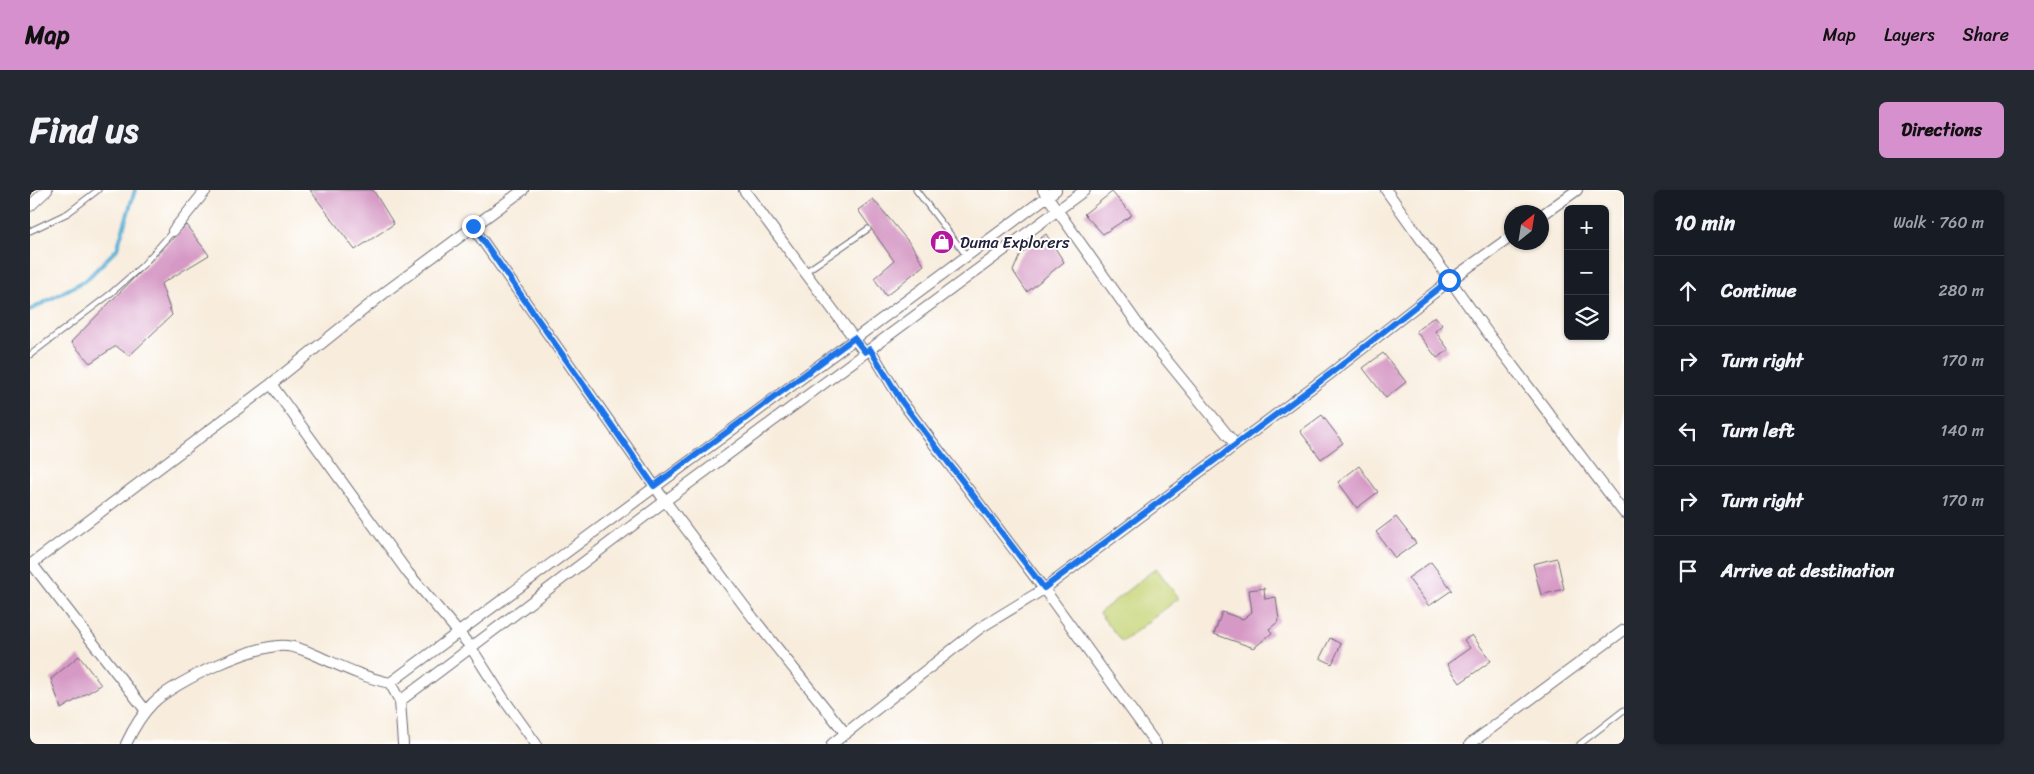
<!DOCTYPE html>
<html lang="en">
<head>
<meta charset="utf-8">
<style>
	body { margin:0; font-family:Sriracha,sans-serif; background:#242831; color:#f1f3f6 }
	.controls { position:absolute; right:15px; top:15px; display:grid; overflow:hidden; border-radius:8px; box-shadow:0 1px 4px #0004 }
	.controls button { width:45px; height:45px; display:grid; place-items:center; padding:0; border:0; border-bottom:1px solid #363941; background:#171b24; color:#f1f3f6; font:25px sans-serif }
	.compass { position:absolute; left:1474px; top:15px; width:45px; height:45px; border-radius:50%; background:#171b24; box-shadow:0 1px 4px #0004; rotate:30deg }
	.stop { position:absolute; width:15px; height:15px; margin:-11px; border:4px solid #1a73e8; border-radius:50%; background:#fff }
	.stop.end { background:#1a73e8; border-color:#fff; box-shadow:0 1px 5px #0008 }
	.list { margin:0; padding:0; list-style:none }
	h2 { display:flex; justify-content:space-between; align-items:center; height:65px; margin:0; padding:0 20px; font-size:21px }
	h2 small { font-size:16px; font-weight:400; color:#9ea1a6 }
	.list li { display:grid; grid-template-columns:32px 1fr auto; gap:15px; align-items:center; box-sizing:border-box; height:70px; padding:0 20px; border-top:1px solid #363941 }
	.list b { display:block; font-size:19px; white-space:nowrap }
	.list em { font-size:16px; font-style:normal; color:#9ea1a6 }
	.icon { flex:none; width:28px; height:28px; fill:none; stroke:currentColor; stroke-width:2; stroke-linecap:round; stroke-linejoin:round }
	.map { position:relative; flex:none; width:1594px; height:554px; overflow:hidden; border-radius:8px }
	header { display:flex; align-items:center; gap:30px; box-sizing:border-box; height:70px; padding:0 25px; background:#d690ce; color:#111 }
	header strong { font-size:24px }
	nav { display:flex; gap:28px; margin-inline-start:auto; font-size:18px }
	.intro { display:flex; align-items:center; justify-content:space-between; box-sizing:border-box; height:120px; padding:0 30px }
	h1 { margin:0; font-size:35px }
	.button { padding:12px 22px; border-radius:8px; background:#d690ce; color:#111; font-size:18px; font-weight:700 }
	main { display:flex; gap:30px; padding:0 30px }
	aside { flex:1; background:#171b24; border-radius:8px; box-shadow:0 1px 4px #0004 }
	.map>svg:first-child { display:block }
	.green { fill:#c6d476; stroke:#747b58 }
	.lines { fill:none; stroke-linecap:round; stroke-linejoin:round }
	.stream { stroke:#5aafd6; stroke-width:4 }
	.building { fill:#d699c5 }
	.lane-casing { stroke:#6d6974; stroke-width:7 }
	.street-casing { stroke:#6d6974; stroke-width:12 }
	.lane { stroke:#fff; stroke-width:5 }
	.street { stroke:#fff; stroke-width:10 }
	.route { stroke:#1a73e8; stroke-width:6 }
	.labels { text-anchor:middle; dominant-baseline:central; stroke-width:4; stroke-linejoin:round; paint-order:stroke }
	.poi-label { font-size:16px; fill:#22223b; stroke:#fff; text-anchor:start }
</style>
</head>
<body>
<header>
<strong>Map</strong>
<nav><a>Map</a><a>Layers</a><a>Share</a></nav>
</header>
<div class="intro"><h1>Find us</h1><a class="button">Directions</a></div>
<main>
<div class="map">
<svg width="1594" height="554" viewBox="0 0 1594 554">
	<rect width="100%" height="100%" fill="#fff"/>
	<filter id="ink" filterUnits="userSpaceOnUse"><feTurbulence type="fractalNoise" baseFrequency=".02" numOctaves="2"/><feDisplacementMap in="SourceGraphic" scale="10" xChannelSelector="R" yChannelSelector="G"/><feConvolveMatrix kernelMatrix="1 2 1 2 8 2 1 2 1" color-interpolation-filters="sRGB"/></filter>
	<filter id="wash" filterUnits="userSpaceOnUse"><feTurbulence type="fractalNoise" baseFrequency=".0096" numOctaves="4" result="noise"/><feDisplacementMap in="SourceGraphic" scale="20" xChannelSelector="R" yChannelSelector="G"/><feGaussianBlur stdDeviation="1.12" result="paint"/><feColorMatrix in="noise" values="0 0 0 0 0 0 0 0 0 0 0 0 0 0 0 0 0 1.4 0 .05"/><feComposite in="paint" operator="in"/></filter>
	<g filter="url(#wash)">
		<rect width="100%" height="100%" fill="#f8eddd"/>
		<path class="green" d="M1126 378 1149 408 1092 452 1069 423Z"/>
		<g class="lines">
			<path class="stream" d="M0 120 56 90 87 59 105 0"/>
		</g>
		<g id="blocks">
			<path class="building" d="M280 0H343L364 34 325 60Z
				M1082 2 1102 25 1073 44 1054 24Z
				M843 9 882 56 894 75 856 106 844 88 864 71 828 20Z
				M156 35 179 65 131 94 142 125 99 166 86 156 60 173 41 152Z
				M1016 44 1034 72 997 102 983 81 990 65Z
				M1405 126 1412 135 1405 141 1419 160 1407 168 1386 141Z
				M1353 163 1376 192 1356 208 1333 178Z
				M1292 225 1313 253 1291 269 1270 241Z
				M1329 276 1348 302 1327 318 1308 292Z
				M1366 327 1386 353 1365 368 1346 342Z
				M1527 368 1534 399 1511 405 1503 374Z
				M1401 372 1422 400 1399 416 1378 388Z
				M1234 398 1235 409 1246 407 1249 431 1239 439 1242 443 1224 458 1184 444 1192 422 1213 429 1222 422 1219 400Z
				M1442 445 1461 471 1430 493 1417 474 1440 458 1434 450Z
				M1300 448 1311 454 1302 474 1290 468Z
				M49 466 71 495 31 519 21 489Z"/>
		</g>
	</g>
	<g filter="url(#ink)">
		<use href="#blocks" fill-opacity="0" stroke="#6d6974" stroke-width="1"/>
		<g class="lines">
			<g class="lane-casing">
				<path id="lane" d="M886 0 936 65
					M0 41 38 23 68 0
					M775 82 838 39
					M0 165 79 105 113 75 143 41
					M1550 554 1594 520"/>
			</g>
			<g class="street-casing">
				<path id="street" d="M714 0 835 163
					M1013 0 1112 140 1205 254
					M1356 0 1457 142 1594 323
					M0 16 17 0
					M1512 25 1547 0
					M443 37 635 311 724 429 816 544
					M143 41 176 0
					M840 159 872 212 1014 399 1126 554
					M241 194 378 383 440 456 473 508 506 554
					M2 374 116 521
					M0 375 241 194 358 100 493 0
					M360 493 370 511
					M96 554C103 539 112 524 123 513 144 492 228 452 257 456 270 457 281 463 292 468 315 478 336 488 360 493L1026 0
					M373 554 370 511 635 311 1055 0
					M802 554 950 438 1014 399 1300 184 1419 91 1482 46
					M1440 554 1594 440"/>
			</g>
			<use href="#lane" class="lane"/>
			<use href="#street" class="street"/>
		</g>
	</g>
	<g class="lines" filter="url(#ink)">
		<path class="route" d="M443 36 624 296 824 148 835 162 840 159 872 212 1014 398 1300 184 1419 90"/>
	</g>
	<defs>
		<g id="shop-disc" transform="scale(1.25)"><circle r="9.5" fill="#b5179e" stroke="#fff"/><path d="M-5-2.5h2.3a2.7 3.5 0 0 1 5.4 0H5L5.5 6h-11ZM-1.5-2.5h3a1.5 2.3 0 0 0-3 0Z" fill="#fff"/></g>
	</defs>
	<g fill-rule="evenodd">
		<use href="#shop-disc" x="912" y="52"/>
	</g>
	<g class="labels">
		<g class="poi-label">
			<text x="930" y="52">Duma Explorers</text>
		</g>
	</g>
</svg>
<div class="controls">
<button>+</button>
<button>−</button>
<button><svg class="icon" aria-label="layers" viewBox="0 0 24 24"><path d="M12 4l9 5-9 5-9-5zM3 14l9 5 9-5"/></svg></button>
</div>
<svg class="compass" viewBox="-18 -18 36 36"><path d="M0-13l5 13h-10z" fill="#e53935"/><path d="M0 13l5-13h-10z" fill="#9ea1a6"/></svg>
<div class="stop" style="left:1419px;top:90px"></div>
<div class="stop end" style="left:443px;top:36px"></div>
</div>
<aside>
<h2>10 min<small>Walk · 760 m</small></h2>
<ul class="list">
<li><svg class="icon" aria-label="ahead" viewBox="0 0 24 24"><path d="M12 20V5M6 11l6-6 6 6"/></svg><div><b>Continue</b></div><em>280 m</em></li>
<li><svg class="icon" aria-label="right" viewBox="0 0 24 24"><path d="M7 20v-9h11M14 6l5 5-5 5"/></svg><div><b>Turn right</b></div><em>170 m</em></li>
<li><svg class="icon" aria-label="left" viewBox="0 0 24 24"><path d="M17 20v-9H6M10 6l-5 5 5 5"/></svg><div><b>Turn left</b></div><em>140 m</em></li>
<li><svg class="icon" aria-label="right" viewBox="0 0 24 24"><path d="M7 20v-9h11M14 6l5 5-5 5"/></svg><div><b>Turn right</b></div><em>170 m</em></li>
<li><svg class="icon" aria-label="arrive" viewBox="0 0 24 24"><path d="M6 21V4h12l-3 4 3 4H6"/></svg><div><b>Arrive at destination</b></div></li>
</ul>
</aside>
</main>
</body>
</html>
